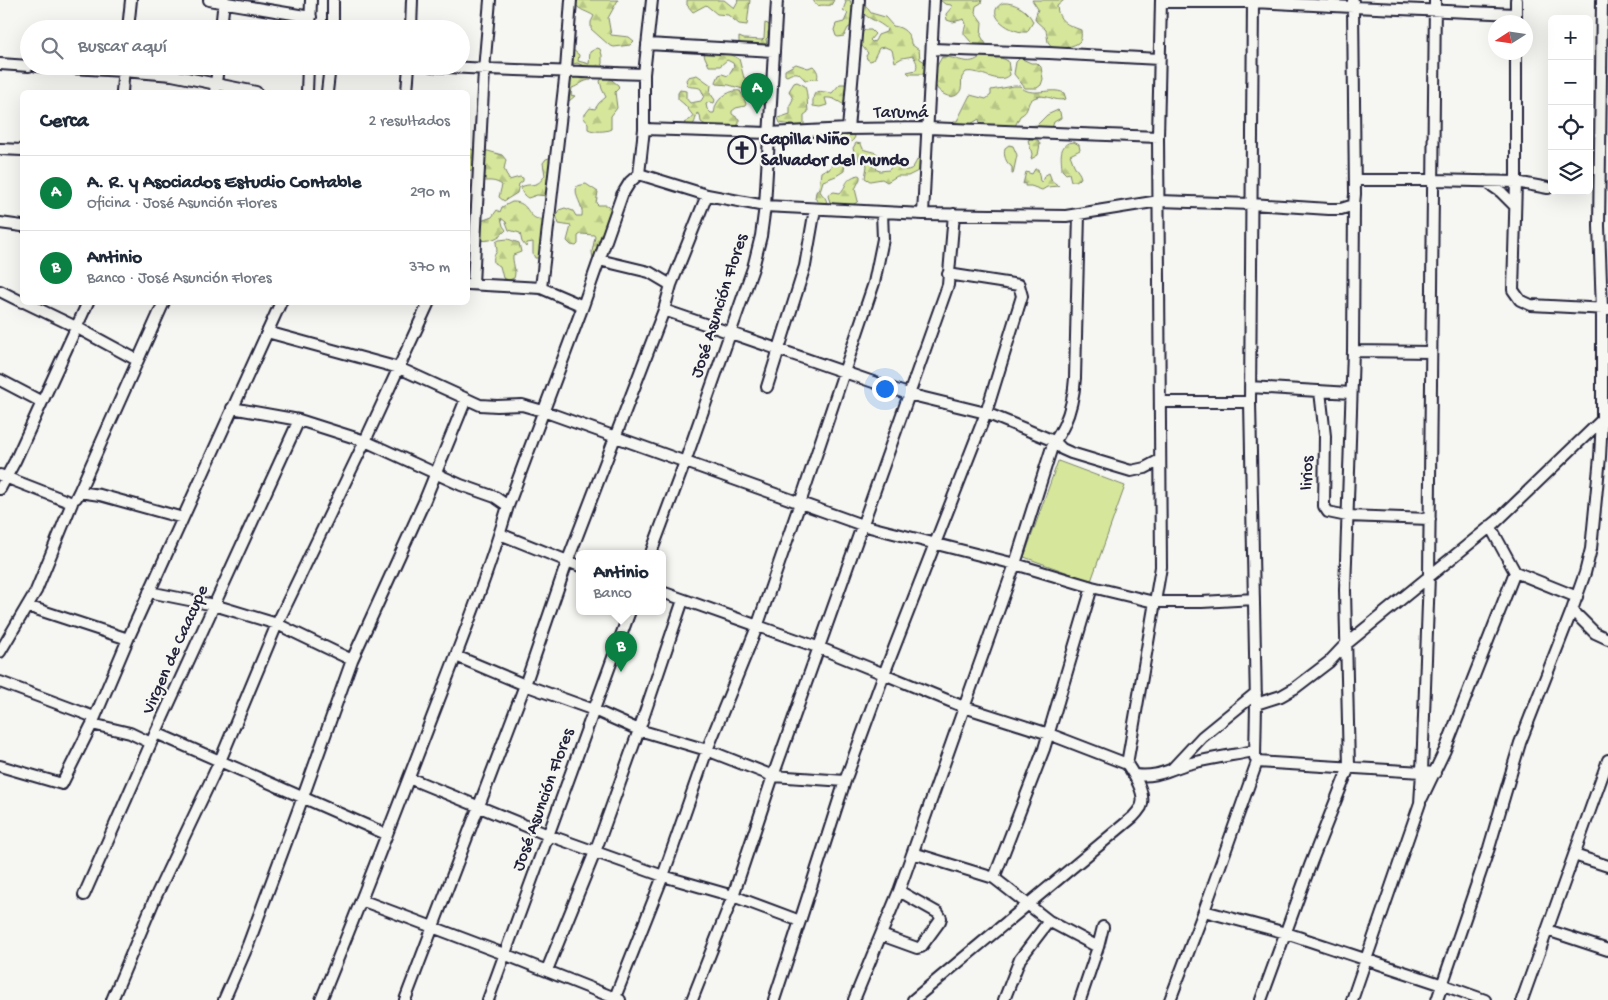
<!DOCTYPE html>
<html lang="es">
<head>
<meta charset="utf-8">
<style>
	body { margin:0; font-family:"Gochi Hand",sans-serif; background:#f2f2f3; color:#1f2937 }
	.controls { position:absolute; right:15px; top:15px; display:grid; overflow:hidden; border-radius:8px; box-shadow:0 5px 20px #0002 }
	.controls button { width:45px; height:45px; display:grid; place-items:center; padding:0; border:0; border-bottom:1px solid #e0e1e3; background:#fff; color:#1f2937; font:25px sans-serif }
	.compass { position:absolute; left:1488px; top:15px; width:45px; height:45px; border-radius:50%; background:#fff; box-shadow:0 5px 20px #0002; rotate:258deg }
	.you { position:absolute; left:884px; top:388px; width:18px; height:18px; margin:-12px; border:4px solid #fff; border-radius:50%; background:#1a73e8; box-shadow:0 0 0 8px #1a73e833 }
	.badge { display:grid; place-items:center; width:32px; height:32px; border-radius:50%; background:#0b8043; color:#fff; font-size:16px; font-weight:700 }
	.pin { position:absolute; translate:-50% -41px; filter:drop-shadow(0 1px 2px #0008) }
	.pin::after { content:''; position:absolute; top:26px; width:18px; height:15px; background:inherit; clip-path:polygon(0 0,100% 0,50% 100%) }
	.popup { position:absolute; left:576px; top:550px; width:90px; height:65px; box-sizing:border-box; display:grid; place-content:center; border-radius:8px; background:#fff; filter:drop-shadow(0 1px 4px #0005); font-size:16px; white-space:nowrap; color:#747a83 }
	.popup b { font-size:19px; color:#1f2937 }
	.popup::after { content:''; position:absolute; left:50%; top:100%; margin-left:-10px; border:10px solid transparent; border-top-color:#fff }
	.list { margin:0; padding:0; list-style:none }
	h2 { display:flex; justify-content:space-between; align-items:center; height:65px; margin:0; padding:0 20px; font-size:21px }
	h2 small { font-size:16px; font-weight:400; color:#747a83 }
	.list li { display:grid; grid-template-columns:32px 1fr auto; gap:15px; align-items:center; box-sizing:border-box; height:75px; padding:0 20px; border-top:1px solid #e0e1e3 }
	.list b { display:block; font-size:19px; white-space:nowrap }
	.list p { margin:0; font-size:16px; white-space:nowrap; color:#747a83 }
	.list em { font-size:16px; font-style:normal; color:#747a83 }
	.icon { flex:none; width:28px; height:28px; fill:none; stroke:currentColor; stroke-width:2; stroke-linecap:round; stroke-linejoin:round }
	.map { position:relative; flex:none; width:1608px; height:1000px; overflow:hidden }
	.search { position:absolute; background:#fff; box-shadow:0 5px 20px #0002; left:20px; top:20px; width:450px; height:55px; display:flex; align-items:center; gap:12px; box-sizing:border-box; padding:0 18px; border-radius:28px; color:#747a83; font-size:19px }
	.panel { position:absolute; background:#fff; box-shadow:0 5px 20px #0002; left:20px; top:90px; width:450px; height:215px; border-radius:8px }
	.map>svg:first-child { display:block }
	.grass { fill:#d6e79b; stroke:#7c846b }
	.forest { fill:url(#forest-firs); stroke:#7c846b }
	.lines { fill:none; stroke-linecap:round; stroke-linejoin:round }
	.minor-casing { stroke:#22223b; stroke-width:14 }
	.minor { stroke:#f6f6f2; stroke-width:10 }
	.labels { text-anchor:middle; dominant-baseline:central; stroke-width:4.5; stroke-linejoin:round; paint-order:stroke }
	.street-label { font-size:18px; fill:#22223b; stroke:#f6f6f2 }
	.poi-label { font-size:18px; font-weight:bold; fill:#22223b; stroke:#f6f6f2; text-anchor:start }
</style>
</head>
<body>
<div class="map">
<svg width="1608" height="1000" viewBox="0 0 1608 1000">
	<defs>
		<pattern id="forest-firs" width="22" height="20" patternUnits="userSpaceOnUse" patternTransform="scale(1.25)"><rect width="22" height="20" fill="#d6e79b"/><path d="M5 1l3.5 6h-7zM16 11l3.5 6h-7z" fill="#b7c686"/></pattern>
	</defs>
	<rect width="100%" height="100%" fill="#f6f6f2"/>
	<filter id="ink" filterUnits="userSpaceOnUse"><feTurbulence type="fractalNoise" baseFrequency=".02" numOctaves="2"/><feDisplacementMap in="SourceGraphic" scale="10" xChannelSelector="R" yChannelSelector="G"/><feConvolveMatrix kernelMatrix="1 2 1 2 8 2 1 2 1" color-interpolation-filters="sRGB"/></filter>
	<g filter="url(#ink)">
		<path class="grass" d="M1058 461 1125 486 1091 581 1024 557Z"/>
		<path class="forest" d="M575 0H618L608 18 611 35 629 37 634 41 630 45 614 47 609 45 591 29V22L594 16C587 11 580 11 575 4Z
			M687 0H724L734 8 738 1 737 0H750L747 25 739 24 728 15 717 14 706 5 693 12 687 5Z
			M813 0H834L831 5C827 6 823 4 817 6Z
			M845 0H850L854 12 853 25 848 28 844 36 838 37 836 36 834 30 836 24 844 22 848 13 843 10 846 2Z
			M940 0H982L981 3 976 6 975 12 982 22 981 36 986 44 987 49 979 51 964 34V31L966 24 964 19 953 22 947 20 946 14 952 7 951 5 945 4Z
			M1032 0H1064L1057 6C1058 21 1067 25 1081 30 1082 40 1081 43 1071 46 1063 48 1063 50 1054 49L1048 42 1046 30 1036 21 1035 18 1038 9Z
			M863 2 871 13 885 17 893 26C903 27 911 34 911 44L919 50 920 59 927 63 926 74H909L907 72 916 70C918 63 916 61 913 56L902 58 895 62 892 50 885 47 879 48 873 60 870 61 867 59 866 56 868 53 862 46 861 34 865 30H871L875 34 870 40 872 42 875 41 878 35 886 32 887 29C879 21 869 20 862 12Z
			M1003 3C1015 2 1029 11 1033 22L1027 32C1011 34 982 13 1003 3Z
			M765 23 768 24 771 28 768 32V37L766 39 767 45 765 47 739 43V37L744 39 762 40 764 38Z
			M597 48 600 49 602 55V64L608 70 598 73 592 67H586L577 63 570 65 572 49 579 55 578 61 589 64 590 52Z
			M707 50C723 52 726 52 739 59L744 78 748 79 750 87 769 92 770 103 765 106 761 102 750 98 743 89 729 85 717 84 716 82 719 75 722 74 728 76 734 66 733 63 727 60 720 66H709L704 55Z
			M981 56C991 56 999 56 1008 61L1010 75C998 86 981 69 966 72L962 77C961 80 962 86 961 89 955 105 934 92 934 80 933 72 938 64 942 57 956 56 969 68 981 56Z
			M1020 58 1031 63H1037L1041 67 1043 79 1041 85 1037 88H1025L1014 74 1016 62Z
			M796 64 808 68 813 66C817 70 819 74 817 79L805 80C798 73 798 70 787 76L785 75V70Z
			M573 72 592 75 593 78 591 80C583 80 579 86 572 88L571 95 575 96 569 101 566 100 565 84Z
			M697 75 711 85 710 93 715 100 714 103 709 102 706 104 707 109 711 113H714C715 110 715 107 716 105 719 97 732 89 740 91L743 96 746 104 745 106 736 108 732 111V114L739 119V124C727 132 712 130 701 122L700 115 697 113C695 119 696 125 688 127L684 123 694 117 685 105 678 99V93L680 90 686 91V98L690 103 701 101 704 96 701 89C697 86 692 88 688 86L686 80 688 77Z
			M604 76H607L618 85 619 88 615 92 617 108 611 116V129C606 132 593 132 588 129V123L583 117 590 108 595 109 599 103 606 97 602 89 600 81Z
			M797 82 805 86C808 95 807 103 808 112L804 115V127L780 123 778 118 790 114V105L793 99 789 91 794 83Z
			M840 84H846L848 86 845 105C838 102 834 97 825 98L827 105 820 107 813 106C812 86 820 92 832 93Z
			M1014 86H1020C1031 99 1051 86 1064 93L1066 99C1055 103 1045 92 1034 98 1025 102 1031 111 1020 116L1015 126 1010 131 981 129 979 119 969 125 957 126 954 121H957L970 95 986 99 991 95V90Z
			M1058 110 1060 112 1061 118 1054 122 1052 128 1056 136 1054 138H1048L1020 127 1037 125 1047 115Z
			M851 133 854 134 855 137C849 148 842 144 831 144L829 137 831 134 842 135Z
			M1031 139 1038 140 1040 144 1038 155 1031 159 1032 154 1028 140Z
			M856 143 861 144 863 149C871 153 881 150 881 163L876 167 877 170 880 171 889 170C895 161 897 162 905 170 916 171 914 160 921 156L923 157 922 169 908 176H897L887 182 882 179 870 181 865 178 867 166 865 159 856 160 853 148Z
			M1068 143 1074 142 1079 145 1080 150 1070 155C1072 159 1072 161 1074 165 1076 170 1080 172 1081 178L1076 181H1071L1069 173 1066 174 1062 170C1062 160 1058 149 1068 143Z
			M1009 145 1013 146 1017 155 1013 174H1012V167C1006 163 1003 155 1005 148Z
			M468 147 476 152 474 171H471L468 168Z
			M485 151H488L502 155 506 160 504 169 509 180 520 177 523 178V181L519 184 517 193 504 201 499 197 502 185C495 180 490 181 483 181L482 153Z
			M552 157 547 196 537 195 528 198C524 196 521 192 521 187 532 182 537 189 545 175L543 163 546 159Z
			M841 158 844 159 845 162 844 171 836 176 823 181 820 191C823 197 828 198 826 205H820L815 198 816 192 819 188 821 172 826 169 829 170 833 162Z
			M1035 169H1038L1040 181 1042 182 1044 176 1049 173 1052 181 1059 186 1047 187 1042 190 1031 186H1025V183L1023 184 1026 172 1032 174Z
			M858 175 860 176V179L855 189 858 201C851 209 839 205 830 202L828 196 829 194 834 192 840 193C848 185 844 179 858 175Z
			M586 184 598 192 596 203 598 205H607L613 211 596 260 593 259 592 252 595 237 594 235 581 234 578 236V244L576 246 571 245 567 241 571 226 559 224 556 215 559 210 565 208 573 211 576 216H582C584 204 573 197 577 186Z
			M512 202C532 201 525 222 545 219L541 258H535L533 254V242L527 243 526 247 522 242 520 233 509 230 506 222 501 218 503 226 506 230C499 238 490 242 479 240L481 221 492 217 497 210 500 212 502 207Z
			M508 239 519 243 521 252 513 255C512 263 517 270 514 278L509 280 503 278 500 266 494 263C493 257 494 256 497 251L496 242 499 240Z"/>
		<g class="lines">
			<g class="minor-casing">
				<path id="minor" d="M209 0 311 17
					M1253 0 1250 402 1256 704 1255 757 1257 762 1422 772 1429 575 1435 0
					M1161 2H1253L1353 7V1
					M1516 22V0
					M128 29 131 0
					M221 29 224 0
					M310 29 311 0
					M333 29V0
					M411 29 412 0
					M647 44 773 51
					M932 49 1049 53 1159 59
					M1516 52V182L1513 290 1520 300 1531 305 1608 309
					M0 64 29 66
					M37 66 123 71 172 75 256 92
					M431 66C502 71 573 71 644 74
					M122 92 124 66
					M215 92 218 66
					M307 92 308 66
					M327 92 330 66
					M407 92 409 66
					M644 129 769 133 848 129 927 128 1158 137
					M848 129 859 0
					M0 149 22 150
					M639 174 707 195 765 206 923 214 934 0
					M1355 180H1434L1516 182 1548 188
					M1485 181 1501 192 1515 206
					M1354 205 1353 351 1431 352
					M923 214 1066 216 1159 201 1251 204 1329 209H1341L1354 205 1355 194 1353 7 1516 14
					M0 223 22 226
					M599 260 649 272 671 285
					M468 284 541 288 583 306
					M473 284 484 70 490 0
					M541 288 566 70 571 0
					M0 291 22 302
					M24 302 76 327 137 360
					M664 310 908 394 986 413 1022 296 1019 285 948 274
					M267 332 399 368 480 405 497 406 522 405 543 411 862 525 1015 564 1092 587 1154 602H1202L1254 599
					M0 380 42 402
					M767 387 805 266 815 209
					M1250 387 1351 393
					M1320 391 1325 436 1324 506 1328 512 1347 516 1430 519
					M1160 402H1250
					M232 408 299 420 365 441 461 485 495 497 508 506
					M0 475 72 503 36 591 0 652
					M0 489 15 461 88 302
					M79 492 164 302
					M76 498 79 492 100 495 183 518
					M1490 526 1515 572 1577 597
					M500 534 580 566
					M651 553 685 462 753 268 761 236 765 206 777 0
					M149 592 214 605 277 624 352 660
					M662 592 820 648 884 674 986 413 1054 441 1062 449 1071 453 1131 471 1145 468 1160 460
					M27 606 128 639
					M1572 610 1595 633 1608 639
					M456 656 525 685 594 710 639 730 707 750 773 776 845 781
					M0 682 94 717
					M1256 704 1281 696 1295 688 1329 662 1345 645 1496 522 1605 417
					M92 724 130 733 151 743
					M156 733 386 834
					M1257 762 1204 911 1286 933 1443 985 1485 1000
					M1127 764 1161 567 1158 137 1161 0
					M0 766 62 784 92 724 128 639 281 302
					M1173 768 1202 737 1256 693
					M1135 775C1161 778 1169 768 1192 763 1213 758 1234 755 1254 751
					M409 778 548 835 663 876 733 896 800 921 845 781 884 674 964 707 1049 734 1127 764C1133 773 1147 795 1141 807 1139 810 1136 814 1133 817L913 1000
					M1422 798 1445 750 1515 572
					M913 853 994 878 1049 921 1098 947
					M1574 855 1608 760
					M994 878 1044 749 1092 587
					M84 895 151 743 299 420
					M361 900 504 954 620 1000
					M1547 930 1608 950
					M881 935 917 948 921 947 940 921 941 918 938 913 899 891
					M547 970 595 852 639 730 683 600
					M112 1000 155 898 220 761 277 624 365 441 429 302
					M224 1000 248 945 303 797 352 660 424 502 466 399
					M321 1000C358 910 393 819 428 728 456 655 486 581 508 506L583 306 622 195 630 182 639 174 644 129V74L652 0
					M405 1000 525 685 566 565 664 310 671 285 707 195
					M488 1000 630 611
					M614 1000 663 876 707 750 757 627 800 503 874 283 883 239 882 212
					M692 1000 733 896 773 776 948 285 954 214
					M774 1000 800 921
					M854 1000 899 891 1015 564 1051 450C1054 441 1060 434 1064 425 1071 410 1074 394 1075 378L1079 214
					M1004 1000 1020 959 1049 921
					M1080 1000 1098 947 1103 927
					M1170 1000 1204 911
					M1261 1000 1311 863 1349 767 1345 590 1353 351
					M1352 1000 1420 803 1422 772 1435 773
					M1437 1000 1489 848 1520 743 1572 610 1585 573 1591 549 1600 457 1602 419V310L1599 226 1602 0
					M1522 1000 1574 855 1608 866"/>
			</g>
			<use href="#minor" class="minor"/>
		</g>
	</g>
	<defs>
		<g id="church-ring" transform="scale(1.4375)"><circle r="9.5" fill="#f6f6f2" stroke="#22223b" stroke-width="1.5"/><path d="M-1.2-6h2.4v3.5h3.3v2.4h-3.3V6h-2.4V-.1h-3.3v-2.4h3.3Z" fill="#22223b"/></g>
	</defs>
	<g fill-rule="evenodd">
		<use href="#church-ring" x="742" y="150"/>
	</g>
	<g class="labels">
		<g class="street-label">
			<text x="901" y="113">Tarumá</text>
			<text transform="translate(720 306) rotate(-72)">José Asunción Flores</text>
			<text transform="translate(1308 473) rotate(-88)">lirios</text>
			<text transform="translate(176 650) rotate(-66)">Virgen de Caacupe</text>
			<text transform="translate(544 800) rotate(-70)">José Asunción Flores</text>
		</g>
		<g class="poi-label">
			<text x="761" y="140">Capilla Niño<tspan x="761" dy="21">Salvador del Mundo</tspan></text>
		</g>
	</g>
</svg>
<div class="controls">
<button>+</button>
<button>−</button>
<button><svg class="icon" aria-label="locate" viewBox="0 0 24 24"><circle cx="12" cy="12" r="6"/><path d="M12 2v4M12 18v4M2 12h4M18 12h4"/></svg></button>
<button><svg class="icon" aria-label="layers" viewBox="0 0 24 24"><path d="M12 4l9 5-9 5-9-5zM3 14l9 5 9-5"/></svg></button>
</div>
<svg class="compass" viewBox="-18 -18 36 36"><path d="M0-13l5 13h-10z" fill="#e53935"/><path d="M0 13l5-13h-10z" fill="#747a83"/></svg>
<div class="you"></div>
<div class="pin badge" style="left:757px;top:114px">A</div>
<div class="pin badge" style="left:621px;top:672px">B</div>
<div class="popup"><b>Antinio</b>Banco</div>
<div class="search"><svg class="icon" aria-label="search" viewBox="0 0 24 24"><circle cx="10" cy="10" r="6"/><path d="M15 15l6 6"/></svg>Buscar aquí</div>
<section class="panel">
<h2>Cerca<small>2 resultados</small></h2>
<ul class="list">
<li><span class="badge">A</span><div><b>A. R. y Asociados Estudio Contable</b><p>Oficina · José Asunción Flores</p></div><em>290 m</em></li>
<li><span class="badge">B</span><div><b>Antinio</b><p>Banco · José Asunción Flores</p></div><em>370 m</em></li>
</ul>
</section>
</div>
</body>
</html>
